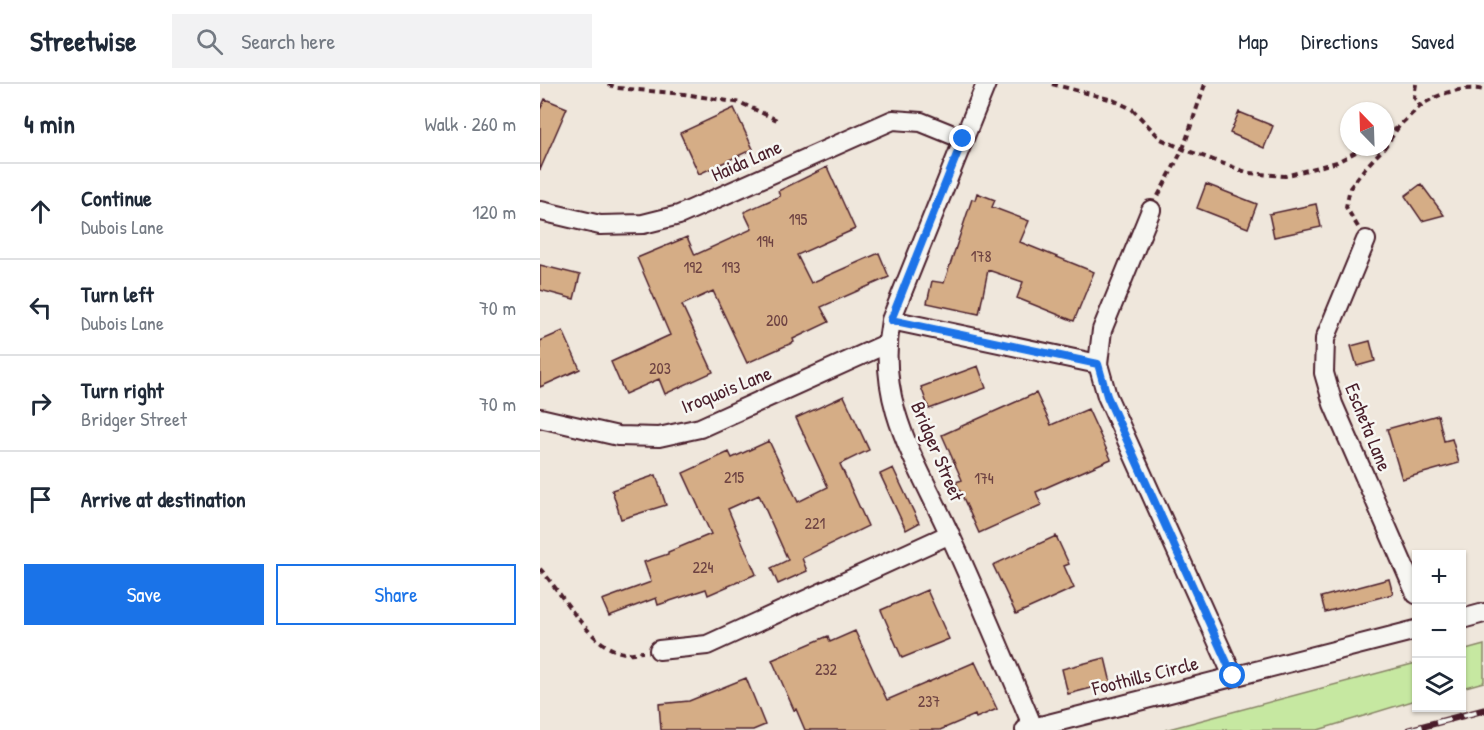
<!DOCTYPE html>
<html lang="en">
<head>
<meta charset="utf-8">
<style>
	body { margin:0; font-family:"Patrick Hand",sans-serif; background:#f2f2f3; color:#1f2937 }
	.controls { position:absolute; right:18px; bottom:18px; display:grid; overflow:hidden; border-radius:0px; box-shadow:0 2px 4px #0004 }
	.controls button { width:54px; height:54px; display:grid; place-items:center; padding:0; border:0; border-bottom:2px solid #e0e1e3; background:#fff; color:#1f2937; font:30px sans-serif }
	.compass { position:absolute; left:800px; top:18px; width:54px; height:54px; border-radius:50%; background:#fff; box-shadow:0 2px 4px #0004; rotate:337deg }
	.stop { position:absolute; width:18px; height:18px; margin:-14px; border:4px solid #1a73e8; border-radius:50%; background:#fff }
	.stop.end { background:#1a73e8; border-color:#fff; box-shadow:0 2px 6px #0008 }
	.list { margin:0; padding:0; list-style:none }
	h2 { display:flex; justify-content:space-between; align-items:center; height:78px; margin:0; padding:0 24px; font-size:26px }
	h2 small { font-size:20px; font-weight:400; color:#747a83 }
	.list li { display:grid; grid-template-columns:39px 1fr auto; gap:18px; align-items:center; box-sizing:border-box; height:96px; padding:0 24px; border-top:2px solid #e0e1e3 }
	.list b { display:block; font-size:22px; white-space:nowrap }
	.list p { margin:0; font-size:20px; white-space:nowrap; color:#747a83 }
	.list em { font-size:20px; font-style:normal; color:#747a83 }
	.actions { display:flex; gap:12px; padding:18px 24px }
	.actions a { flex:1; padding:14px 0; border:2px solid #1a73e8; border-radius:0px; text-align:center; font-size:21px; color:#1a73e8 }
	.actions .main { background:#1a73e8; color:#fff }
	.icon { flex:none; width:33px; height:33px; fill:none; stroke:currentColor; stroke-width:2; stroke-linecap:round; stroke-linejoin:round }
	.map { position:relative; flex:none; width:944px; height:646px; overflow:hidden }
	header { display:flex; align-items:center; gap:36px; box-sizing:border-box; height:84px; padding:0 30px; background:#fff; border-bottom:2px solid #e0e1e3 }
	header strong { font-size:28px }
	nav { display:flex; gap:33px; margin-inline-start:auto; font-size:21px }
	.search { width:420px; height:54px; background:#f2f2f3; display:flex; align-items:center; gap:15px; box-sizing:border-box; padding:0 21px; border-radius:0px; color:#747a83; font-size:22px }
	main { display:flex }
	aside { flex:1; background:#fff }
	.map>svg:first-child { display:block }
	.green { fill:#c6e8a1; stroke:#888466; stroke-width:1.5 }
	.building { fill:#d5ad86; stroke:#4a1f2b; stroke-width:1.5 }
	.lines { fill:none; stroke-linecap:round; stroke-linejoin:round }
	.minor-casing { stroke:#4a1f2b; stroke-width:22 }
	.path { stroke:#4a1f2b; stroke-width:4; stroke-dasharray:6 4.5; stroke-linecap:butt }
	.minor { stroke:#f6f6f2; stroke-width:18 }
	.rail-casing { stroke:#4a1f2b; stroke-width:7 }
	.rail { stroke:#f6f6f2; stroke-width:4.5; stroke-dasharray:14; stroke-linecap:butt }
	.route { stroke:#1a73e8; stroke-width:8 }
	.labels { text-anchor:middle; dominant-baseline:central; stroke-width:5; stroke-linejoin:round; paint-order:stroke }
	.number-label { font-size:16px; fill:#6d4242 }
	.street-label { font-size:20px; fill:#4a1f2b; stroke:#f6f6f2 }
</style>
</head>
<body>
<header>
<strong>Streetwise</strong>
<div class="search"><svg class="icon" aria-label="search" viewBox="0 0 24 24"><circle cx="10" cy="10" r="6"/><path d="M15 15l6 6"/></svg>Search here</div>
<nav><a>Map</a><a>Directions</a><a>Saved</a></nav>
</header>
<main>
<aside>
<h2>4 min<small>Walk · 260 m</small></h2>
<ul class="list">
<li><svg class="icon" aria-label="ahead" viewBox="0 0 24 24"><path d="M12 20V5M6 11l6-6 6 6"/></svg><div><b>Continue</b><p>Dubois Lane</p></div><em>120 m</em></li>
<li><svg class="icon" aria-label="left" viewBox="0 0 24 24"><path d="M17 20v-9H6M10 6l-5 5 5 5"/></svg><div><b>Turn left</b><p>Dubois Lane</p></div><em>70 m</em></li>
<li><svg class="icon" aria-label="right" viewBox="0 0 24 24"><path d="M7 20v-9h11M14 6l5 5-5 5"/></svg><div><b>Turn right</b><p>Bridger Street</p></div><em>70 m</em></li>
<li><svg class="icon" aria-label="arrive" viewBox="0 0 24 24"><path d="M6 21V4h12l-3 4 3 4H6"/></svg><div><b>Arrive at destination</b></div></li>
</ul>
<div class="actions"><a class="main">Save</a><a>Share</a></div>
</aside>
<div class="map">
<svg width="944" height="646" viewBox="0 0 944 646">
	<rect width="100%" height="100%" fill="#efe7dc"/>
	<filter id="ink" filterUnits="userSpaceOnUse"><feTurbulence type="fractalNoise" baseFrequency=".0167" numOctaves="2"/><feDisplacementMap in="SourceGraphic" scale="12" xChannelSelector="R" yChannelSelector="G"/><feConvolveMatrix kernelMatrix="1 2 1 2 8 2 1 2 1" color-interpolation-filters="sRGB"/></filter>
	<g filter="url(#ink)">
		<path class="green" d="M944 561V598L922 604V567Z
			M876 579V616L778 646H625Z"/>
		<path class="building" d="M5 15 27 24 0 86V26Z
			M194 24 213 65 159 90 140 49Z
			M699 28 733 42 724 64 690 49Z
			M287 83 315 145 257 171 271 199 339 169 349 193 281 223 289 238 253 255 254 258 207 279 173 207 142 221 173 288 125 310 119 295 85 310 71 278 130 251 97 174 147 153 155 171 212 145 204 128 240 112 238 107Z
			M666 100 717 120 708 144 657 124Z
			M881 100 904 131 882 137 865 112Z
			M437 109 455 116 452 123 489 137 480 158 554 188 534 237 477 214 483 198 448 186 439 230 387 219 392 197 404 199 432 115 435 116Z
			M776 120 781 143 734 153 729 130Z
			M0 181 40 191 34 215 0 206Z
			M23 247 40 285 0 303V257Z
			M830 257 835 277 817 282 811 262Z
			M438 282 446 304 389 325 381 303Z
			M496 309 511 341 548 325 571 375 496 408 501 421 439 449 416 398 422 396 402 351Z
			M304 312 329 366 300 380 328 442 262 474 267 487 238 500 231 484 248 476 219 411 188 425 216 490 168 511 166 505 118 521 116 514 69 532 62 516 111 498 104 478 128 470V468L171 450 143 389 189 368 192 374 229 357 258 418 288 403 256 334Z
			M898 331 904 357 912 355 919 379 862 395 847 345Z
			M353 384 379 439 366 446 340 390Z
			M116 391 126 421 81 435 72 406Z
			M516 452 529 480 524 482 534 504 476 530 453 481Z
			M849 495 853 510 785 528 781 513Z
			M387 506 409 555 362 574 341 526Z
			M315 547 347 616 435 578 457 625 436 634 435 631 400 646H265L256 625 254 626 232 576 288 552 290 558Z
			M565 574 571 599 528 610 522 585Z
			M206 594 225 641 213 646H121L119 620 149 617Z"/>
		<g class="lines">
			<g class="minor-casing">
				<path id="minor" d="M446 0 351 236C335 319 377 378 410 451 439 514 466 579 493 643
					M611 126 562 246 558 280 567 312 693 592
					M1 127 60 141 103 140 139 131 353 36 381 38 423 55
					M826 156 785 255 784 289 793 320 876 510
					M351 236 558 280
					M0 334 78 352 119 353 160 344 346 260
					M922 535 944 529
					M119 566 167 561 410 450
					M485 646 876 546"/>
			</g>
			<path class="path" d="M68 0 77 4 144 10 201 19 237 36
				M512 0 573 16 592 25 621 55 643 65 709 89 745 92 797 78 825 63
				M876 0 874 13 880 23
				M862 39C870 32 879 22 888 17 903 8 927 2 944 6
				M845 52 856 44
				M618 112 643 65 665 0
				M818 143 806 123 810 104 825 84 844 64 862 38
				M0 485C23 509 49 564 85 569 90 570 97 568 103 568"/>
			<use href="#minor" class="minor"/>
			<g class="rail-casing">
				<path id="rail" d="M869 646 944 626"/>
			</g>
			<use href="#rail" class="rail"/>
		</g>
	</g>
	<g class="lines" filter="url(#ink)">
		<path class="route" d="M423 55 351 236 558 280 567 312 693 592"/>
	</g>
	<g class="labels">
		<g class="number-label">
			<text x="258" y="135">195</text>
			<text x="225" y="157">194</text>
			<text x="441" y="172">178</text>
			<text x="153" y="183">192</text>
			<text x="191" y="183">193</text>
			<text x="237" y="236">200</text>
			<text x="120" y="284">203</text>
			<text x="194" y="393">215</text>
			<text x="444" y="394">174</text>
			<text x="275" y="439">221</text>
			<text x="163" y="483">224</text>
			<text x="286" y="585">232</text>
			<text x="389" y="617">237</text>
		</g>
		<g class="street-label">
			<text transform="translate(206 76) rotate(-24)">Haida Lane</text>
			<text transform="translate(186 305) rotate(-22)">Iroquois Lane</text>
			<text transform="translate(829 343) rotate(68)">Escheta Lane</text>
			<text transform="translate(398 367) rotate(67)">Bridger Street</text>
			<text transform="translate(605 591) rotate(-14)">Foothills Circle</text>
		</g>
	</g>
</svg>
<div class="controls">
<button>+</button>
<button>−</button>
<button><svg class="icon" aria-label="layers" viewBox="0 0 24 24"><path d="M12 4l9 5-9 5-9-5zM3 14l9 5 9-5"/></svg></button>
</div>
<svg class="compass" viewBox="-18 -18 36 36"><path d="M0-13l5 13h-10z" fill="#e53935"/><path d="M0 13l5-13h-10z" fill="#747a83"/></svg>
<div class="stop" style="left:693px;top:592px"></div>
<div class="stop end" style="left:423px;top:55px"></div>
</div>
</main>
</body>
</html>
